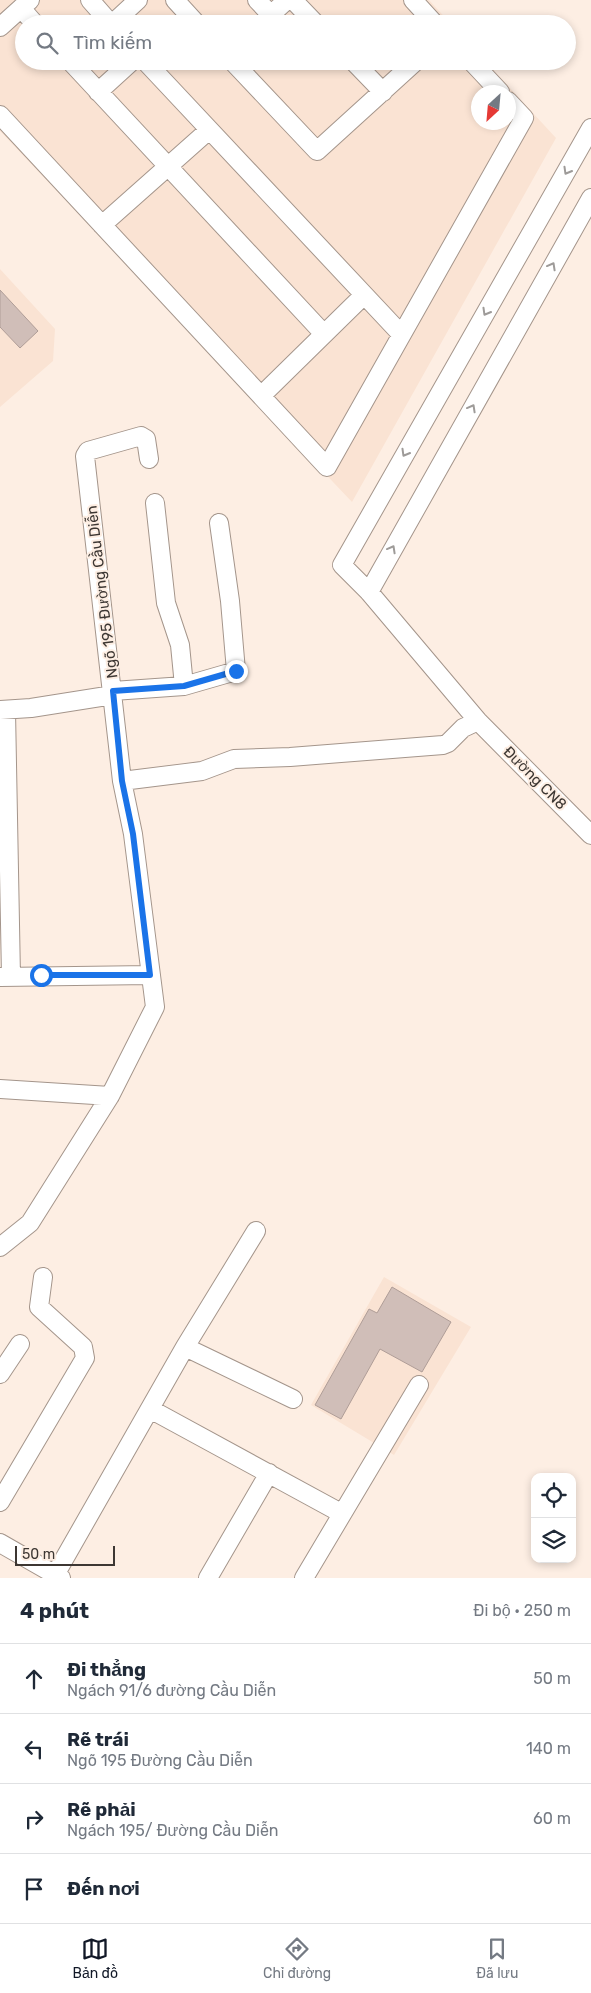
<!DOCTYPE html>
<html lang="vi">
<head>
<meta charset="utf-8">
<style>
	body { margin:0; font-family:Rubik,sans-serif; background:#f2f2f3; color:#1f2937 }
	.controls { position:absolute; right:15px; bottom:15px; display:grid; overflow:hidden; border-radius:10px; box-shadow:0 2px 8px #0003 }
	.controls button { width:45px; height:45px; display:grid; place-items:center; padding:0; border:0; border-bottom:1px solid #e0e1e3; background:#fff; color:#1f2937; font:25px sans-serif }
	.compass { position:absolute; left:471px; top:85px; width:45px; height:45px; border-radius:50%; background:#fff; box-shadow:0 2px 8px #0003; rotate:206deg }
	.scale { position:absolute; left:15px; bottom:12px; width:100px; box-sizing:border-box; padding-left:5px; border:2px solid #3d3733; border-top:0; font-size:14px; line-height:18px; white-space:nowrap; color:#3d3733; -webkit-text-stroke:4px #fdeee3; paint-order:stroke }
	.stop { position:absolute; width:15px; height:15px; margin:-11px; border:4px solid #1a73e8; border-radius:50%; background:#fff }
	.stop.end { background:#1a73e8; border-color:#fff; box-shadow:0 1px 5px #0008 }
	.list { margin:0; padding:0; list-style:none }
	h2 { display:flex; justify-content:space-between; align-items:center; height:65px; margin:0; padding:0 20px; font-size:21px }
	h2 small { font-size:16px; font-weight:400; color:#747a83 }
	.list li { display:grid; grid-template-columns:32px 1fr auto; gap:15px; align-items:center; box-sizing:border-box; height:70px; padding:0 20px; border-top:1px solid #e0e1e3 }
	.list b { display:block; font-size:19px; white-space:nowrap }
	.list p { margin:0; font-size:16px; white-space:nowrap; color:#747a83 }
	.list em { font-size:16px; font-style:normal; color:#747a83 }
	.icon { flex:none; width:28px; height:28px; fill:none; stroke:currentColor; stroke-width:2; stroke-linecap:round; stroke-linejoin:round }
	.map { position:relative; flex:none; width:591px; height:1578px; overflow:hidden }
	.search { position:absolute; background:#fff; box-shadow:0 2px 8px #0003; left:15px; right:15px; top:15px; height:55px; display:flex; align-items:center; gap:12px; box-sizing:border-box; padding:0 18px; border-radius:28px; color:#747a83; font-size:19px }
	.sheet { height:345px; background:#fff }
	nav { display:flex; justify-content:space-around; align-items:center; box-sizing:border-box; height:70px; border-top:1px solid #e0e1e3; background:#fff; font-size:14px; color:#747a83 }
	nav a { display:grid; justify-items:center; gap:2px }
	nav .on { color:#111827 }
	.map>svg:first-child { display:block }
	.built { fill:#fae3d3; fill-rule:evenodd }
	.building { fill:#d0beb8; stroke:#af9d97 }
	.lines { fill:none; stroke-linecap:round; stroke-linejoin:round }
	.minor-casing { stroke:#a4958b; stroke-width:20 }
	.minor { stroke:#fff; stroke-width:18 }
	.oneway { stroke:#9e9b99 }
	.route { stroke:#1a73e8; stroke-width:6 }
	.labels { text-anchor:middle; dominant-baseline:central; stroke-width:4; stroke-linejoin:round; paint-order:stroke }
	.street-label { font-size:15px; fill:#3d3733; stroke:#fdeee3 }
</style>
</head>
<body>
<div class="map">
<svg width="591" height="1578" viewBox="0 0 591 1578">
	<rect width="100%" height="100%" fill="#fdeee3"/>
	<path class="built" d="M0 0H429L451 24H24V61H485L556 138 352 502 0 131ZM478 92H508V122H478Z
		M0 269 55 329 53 361 0 407Z
		M384 1277 471 1327 394 1455 311 1405Z"/>
	<path class="building" d="M0 290 38 331 20 348 0 327Z
		M392 1287 451 1322 422 1372 380 1349 341 1419 315 1405 369 1309 377 1313Z"/>
	<g class="lines">
		<g class="minor-casing">
			<path id="minor" d="M90 0 111 24
				M175 0 197 24
				M257 0 271 15
				M293 0 316 24
				M413 0 435 24
				M21 8 35 24
				M112 24 138 0
				M261 24 287 0
				M0 27 30 0
				M70 61 324 334
				M145 61 401 334
				M232 61 317 151 416 61
				M353 61 383 92
				M471 61 500 92
				M98 92 132 61
				M0 115 327 467 524 118 508 101
				M591 128 342 565 369 592 478 721 591 835
				M102 225 209 130
				M261 396 364 295
				M155 503 166 603 180 645 184 686
				M369 592 591 198
				M113 691 184 686 236 671 230 601 219 523
				M0 710 31 708 113 695
				M6 711 11 977
				M122 781 202 771 234 759 290 757 443 745 448 743 463 728 478 721
				M0 977 150 975
				M0 1089 110 1096
				M0 1247 30 1223 110 1096 155 1007 133 834 122 781 85 456 88 451 141 436 146 439 149 459
				M185 1347 293 1399
				M0 1374 20 1344
				M150 1409 341 1513
				M0 1502 85 1358 83 1347 39 1307 43 1277
				M0 1543 61 1578
				M55 1575 185 1347 256 1231
				M208 1578 269 1473
				M304 1578 419 1385"/>
		</g>
		<use href="#minor" class="minor"/>
	</g>
	<defs><path id="oneway-chevron" d="M-2-3.5L2.5 0L-2 3.5" fill="none" stroke-width="1.6" stroke-linecap="round" stroke-linejoin="round" transform="scale(1.25)"/></defs>
	<g class="oneway">
		<use href="#oneway-chevron" transform="translate(567 171) rotate(120)"/>
		<use href="#oneway-chevron" transform="translate(552 266) rotate(-61)"/>
		<use href="#oneway-chevron" transform="translate(486 312) rotate(120)"/>
		<use href="#oneway-chevron" transform="translate(472 408) rotate(-61)"/>
		<use href="#oneway-chevron" transform="translate(405 453) rotate(120)"/>
		<use href="#oneway-chevron" transform="translate(392 549) rotate(-61)"/>
	</g>
	<g class="lines">
		<path class="route" d="M41 975H150L133 834 122 781 113 691 184 686 236 671"/>
	</g>
	<g class="labels">
		<g class="street-label">
			<text transform="translate(102 592) rotate(-97)">Ngõ 195 Đường Cầu Diễn</text>
			<text transform="translate(535 778) rotate(45)">Đường CN8</text>
		</g>
	</g>
</svg>
<div class="controls">
<button><svg class="icon" aria-label="locate" viewBox="0 0 24 24"><circle cx="12" cy="12" r="6"/><path d="M12 2v4M12 18v4M2 12h4M18 12h4"/></svg></button>
<button><svg class="icon" aria-label="layers" viewBox="0 0 24 24"><path d="M12 4l9 5-9 5-9-5zM3 14l9 5 9-5"/></svg></button>
</div>
<svg class="compass" viewBox="-18 -18 36 36"><path d="M0-13l5 13h-10z" fill="#e53935"/><path d="M0 13l5-13h-10z" fill="#747a83"/></svg>
<div class="scale">50 m</div>
<div class="stop" style="left:41px;top:975px"></div>
<div class="stop end" style="left:236px;top:671px"></div>
<div class="search"><svg class="icon" aria-label="search" viewBox="0 0 24 24"><circle cx="10" cy="10" r="6"/><path d="M15 15l6 6"/></svg>Tìm kiếm</div>
</div>
<section class="sheet">
<h2>4 phút<small>Đi bộ · 250 m</small></h2>
<ul class="list">
<li><svg class="icon" aria-label="ahead" viewBox="0 0 24 24"><path d="M12 20V5M6 11l6-6 6 6"/></svg><div><b>Đi thẳng</b><p>Ngách 91/6 đường Cầu Diễn</p></div><em>50 m</em></li>
<li><svg class="icon" aria-label="left" viewBox="0 0 24 24"><path d="M17 20v-9H6M10 6l-5 5 5 5"/></svg><div><b>Rẽ trái</b><p>Ngõ 195 Đường Cầu Diễn</p></div><em>140 m</em></li>
<li><svg class="icon" aria-label="right" viewBox="0 0 24 24"><path d="M7 20v-9h11M14 6l5 5-5 5"/></svg><div><b>Rẽ phải</b><p>Ngách 195/ Đường Cầu Diễn</p></div><em>60 m</em></li>
<li><svg class="icon" aria-label="arrive" viewBox="0 0 24 24"><path d="M6 21V4h12l-3 4 3 4H6"/></svg><div><b>Đến nơi</b></div></li>
</ul>
</section>
<nav>
<a class="on"><svg class="icon" aria-label="map" viewBox="0 0 24 24"><path d="M3 6l6-2 6 2 6-2v14l-6 2-6-2-6 2zM9 4v14M15 6v14"/></svg>Bản đồ</a>
<a><svg class="icon" aria-label="directions" viewBox="0 0 24 24"><path d="M12 3l9 9-9 9-9-9zM9 14v-3h6M13 9l2 2-2 2"/></svg>Chỉ đường</a>
<a><svg class="icon" aria-label="saved" viewBox="0 0 24 24"><path d="M7 4h10v16l-5-4-5 4z"/></svg>Đã lưu</a>
</nav>
</body>
</html>
